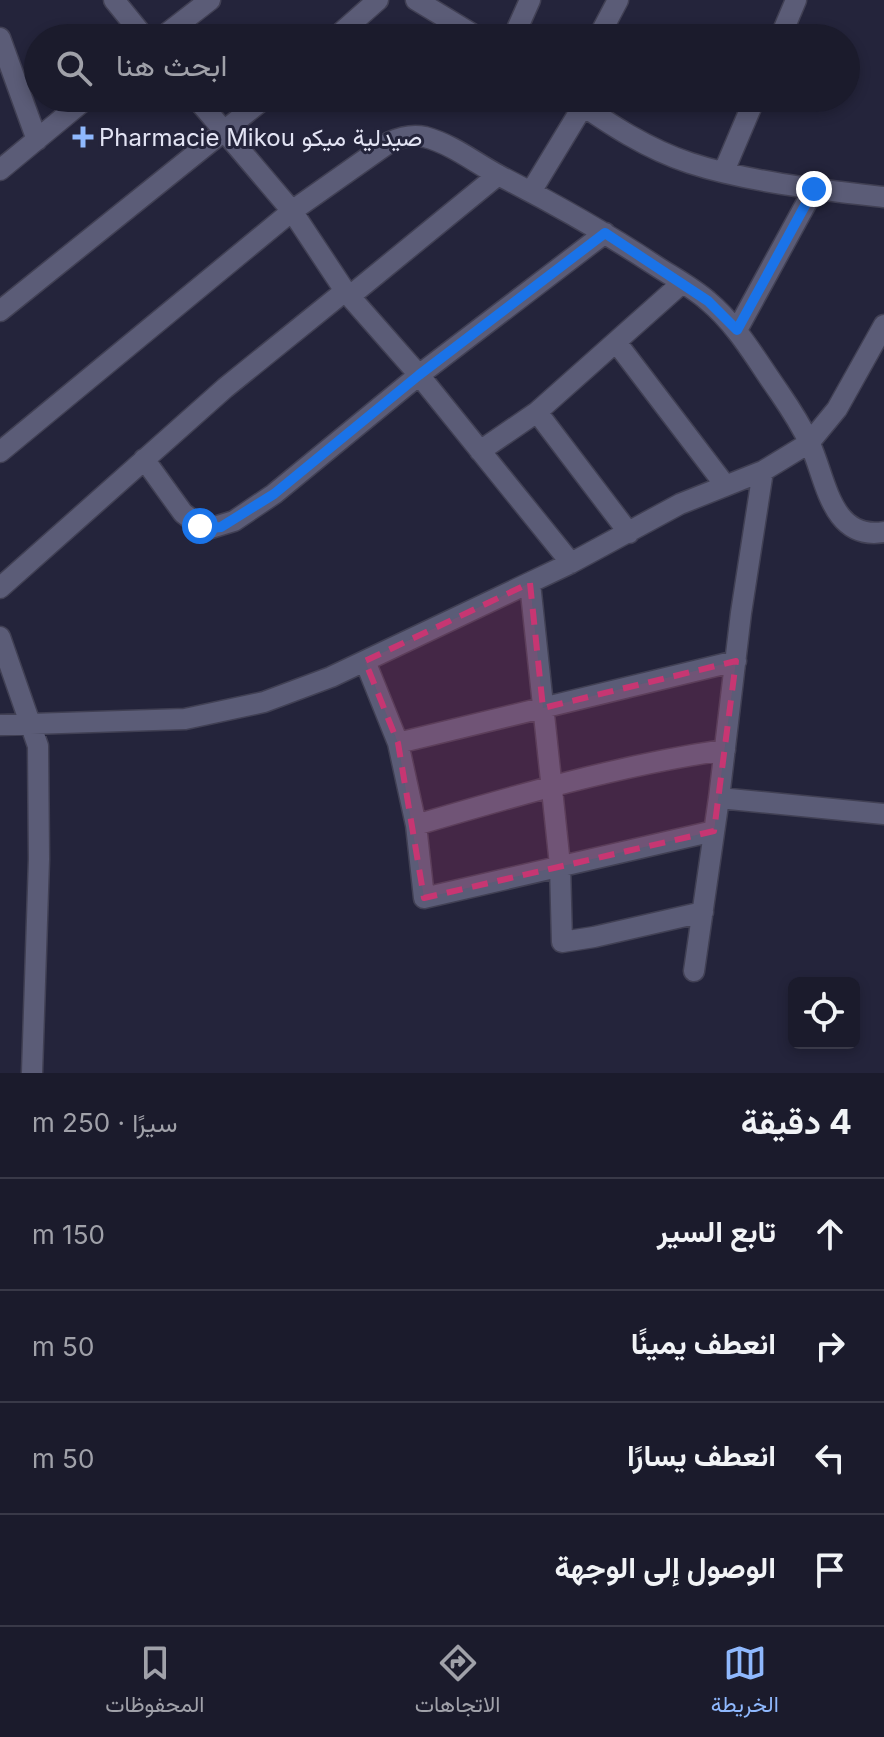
<!DOCTYPE html>
<html lang="ar">
<head>
<meta charset="utf-8">
<style>
	body { margin:0; font-family:Inter,Vazirmatn,sans-serif; background:#282838; color:#f1f3f6; direction:rtl }
	.controls { position:absolute; right:24px; bottom:24px; display:grid; overflow:hidden; border-radius:12px; box-shadow:0 4px 12px #0003 }
	.controls button { width:72px; height:72px; display:grid; place-items:center; padding:0; border:0; border-bottom:2px solid #393948; background:#1b1b2c; color:#f1f3f6; font:40px sans-serif }
	.stop { position:absolute; width:24px; height:24px; margin:-18px; border:6px solid #1a73e8; border-radius:50%; background:#fff }
	.stop.end { background:#1a73e8; border-color:#fff; box-shadow:0 2px 8px #0008 }
	.list { margin:0; padding:0; list-style:none }
	h2 { display:flex; justify-content:space-between; align-items:center; height:104px; margin:0; padding:0 32px; font-size:34px }
	h2 small { font-size:26px; font-weight:400; color:#a0a1a9 }
	.list li { display:grid; grid-template-columns:52px 1fr auto; gap:24px; align-items:center; box-sizing:border-box; height:112px; padding:0 32px; border-top:2px solid #393948 }
	.list b { display:block; font-size:30px; white-space:nowrap }
	.list em { font-size:26px; font-style:normal; color:#a0a1a9 }
	.icon { flex:none; width:44px; height:44px; fill:none; stroke:currentColor; stroke-width:2; stroke-linecap:round; stroke-linejoin:round }
	.map { position:relative; flex:none; width:884px; height:1073px; overflow:hidden; direction:ltr }
	.search { position:absolute; background:#1b1b2c; box-shadow:0 4px 12px #0003; left:24px; right:24px; top:24px; height:88px; display:flex; align-items:center; gap:20px; box-sizing:border-box; padding:0 28px; border-radius:44px; color:#a0a1a9; font-size:30px }
	.sheet { height:552px; background:#1b1b2c }
	nav { display:flex; justify-content:space-around; align-items:center; box-sizing:border-box; height:112px; border-top:2px solid #393948; background:#1b1b2c; font-size:22px; color:#a0a1a9 }
	nav a { display:grid; justify-items:center; gap:4px }
	nav .on { color:#8fb8fd }
	.map>svg:first-child { display:block }
	.lines { fill:none; stroke-linecap:round; stroke-linejoin:round }
	.minor-casing { stroke:#414054; stroke-width:23 }
	.minor { stroke:#5b5c77; stroke-width:20 }
	.route { stroke:#1a73e8; stroke-width:10 }
	.marked { fill:#c73672; fill-opacity:0.2; stroke:#c73672; stroke-width:6; stroke-dasharray:16 10; stroke-linejoin:round }
	.poi-dot { fill:#8fb8fd; stroke:#24243b; stroke-width:3 }
	.labels { text-anchor:middle; dominant-baseline:central; stroke-width:6; stroke-linejoin:round; paint-order:stroke }
	.poi-label { font-size:24px; fill:#e2e3f3; stroke:#24243b; text-anchor:start }
</style>
</head>
<body>
<div class="map">
<svg width="884" height="1073" viewBox="0 0 884 1073">
	<rect width="100%" height="100%" fill="#24243b"/>
	<g class="lines">
		<g class="minor-casing">
			<path id="minor" d="M114 0 145 38
				M416 0 479 38
				M0 38 37 140
				M161 38 210 0
				M335 38 378 0
				M513 38 530 0
				M598 38 618 0
				M780 38 796 0
				M196 98 292 211 345 291 419 375 571 563
				M572 98C609 124 647 149 690 163 748 182 823 190 884 197
				M0 170 87 98
				M724 171 755 98
				M532 190 583 106
				M350 296 498 175
				M0 311 265 98
				M737 330 814 189
				M616 342 725 485
				M537 412 629 533
				M480 451 537 412 682 283
				M0 452 292 211 390 142C401 137 412 134 425 137 454 145 475 163 500 176 553 203 603 231 653 264 671 276 692 287 708 301 738 326 757 361 779 392 790 408 802 427 810 444 826 479 831 541 884 532
				M144 459 183 513 200 526 211 528 234 521 274 494 419 375 605 233
				M530 583 560 865 562 942 594 937 703 912
				M0 588 225 388 345 291
				M0 637 38 746 39 859 32 1073
				M365 661 398 743 416 825 424 898 714 831
				M0 725 185 719 264 702 331 677 571 563 680 504 763 471 809 443 837 409 884 325
				M398 743 736 661
				M719 798 884 814
				M416 825C518 795 620 765 725 750
				M694 971 719 798 741 613 763 471"/>
		</g>
		<use href="#minor" class="minor"/>
	</g>
	<g class="lines">
		<path class="route" d="M200 526 211 528 221 527 274 494 419 375 605 233 708 301 737 330 814 189"/>
	</g>
	<path class="marked" d="M530 583 543 708 736 661 714 831 424 898 398 743 365 661Z"/>
	<path class="poi-dot" d="M79 125h8v8h8v8h-8v8h-8v-8h-8v-8h8z"/>
	<g class="labels">
		<g class="poi-label">
			<text x="99" y="137">Pharmacie Mikou صيدلية ميكو</text>
		</g>
	</g>
</svg>
<div class="controls">
<button><svg class="icon" aria-label="locate" viewBox="0 0 24 24"><circle cx="12" cy="12" r="6"/><path d="M12 2v4M12 18v4M2 12h4M18 12h4"/></svg></button>
</div>
<div class="stop" style="left:200px;top:526px"></div>
<div class="stop end" style="left:814px;top:189px"></div>
<div class="search"><svg class="icon" aria-label="search" viewBox="0 0 24 24"><circle cx="10" cy="10" r="6"/><path d="M15 15l6 6"/></svg>ابحث هنا</div>
</div>
<section class="sheet">
<h2>4 دقيقة<small>سيرًا · 250 m</small></h2>
<ul class="list">
<li><svg class="icon" aria-label="ahead" viewBox="0 0 24 24"><path d="M12 20V5M6 11l6-6 6 6"/></svg><div><b>تابع السير</b></div><em>150 m</em></li>
<li><svg class="icon" aria-label="right" viewBox="0 0 24 24"><path d="M7 20v-9h11M14 6l5 5-5 5"/></svg><div><b>انعطف يمينًا</b></div><em>50 m</em></li>
<li><svg class="icon" aria-label="left" viewBox="0 0 24 24"><path d="M17 20v-9H6M10 6l-5 5 5 5"/></svg><div><b>انعطف يسارًا</b></div><em>50 m</em></li>
<li><svg class="icon" aria-label="arrive" viewBox="0 0 24 24"><path d="M6 21V4h12l-3 4 3 4H6"/></svg><div><b>الوصول إلى الوجهة</b></div></li>
</ul>
</section>
<nav>
<a class="on"><svg class="icon" aria-label="map" viewBox="0 0 24 24"><path d="M3 6l6-2 6 2 6-2v14l-6 2-6-2-6 2zM9 4v14M15 6v14"/></svg>الخريطة</a>
<a><svg class="icon" aria-label="directions" viewBox="0 0 24 24"><path d="M12 3l9 9-9 9-9-9zM9 14v-3h6M13 9l2 2-2 2"/></svg>الاتجاهات</a>
<a><svg class="icon" aria-label="saved" viewBox="0 0 24 24"><path d="M7 4h10v16l-5-4-5 4z"/></svg>المحفوظات</a>
</nav>
</body>
</html>
